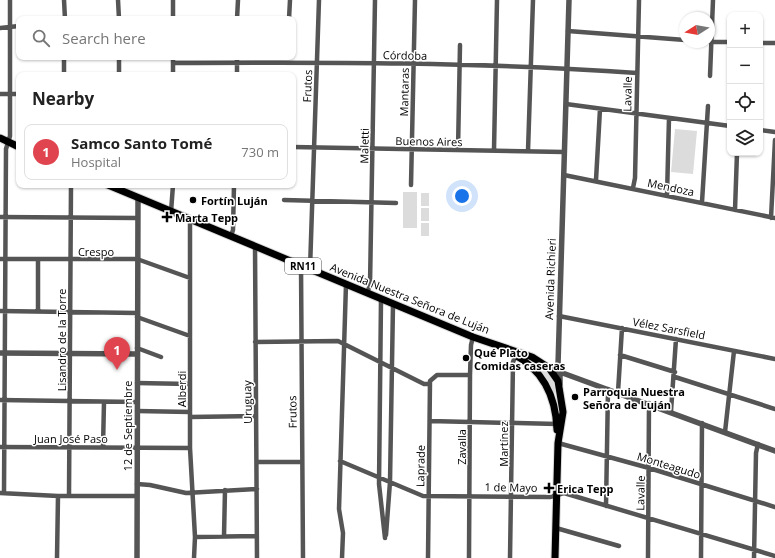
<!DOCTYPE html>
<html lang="en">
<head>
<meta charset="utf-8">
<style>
	body { margin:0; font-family:"Open Sans",sans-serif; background:#f6f6f6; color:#222 }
	.controls { position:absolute; right:12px; top:12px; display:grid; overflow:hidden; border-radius:8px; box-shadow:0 1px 3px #0004 }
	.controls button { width:36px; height:36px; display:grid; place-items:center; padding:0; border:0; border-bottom:1px solid #e0e0e0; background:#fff; color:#222; font:20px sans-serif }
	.compass { position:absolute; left:679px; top:12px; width:36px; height:36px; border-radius:50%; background:#fff; box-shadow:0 1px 3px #0004; rotate:259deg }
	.you { position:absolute; left:462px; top:196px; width:14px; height:14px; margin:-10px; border:3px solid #fff; border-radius:50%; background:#1a73e8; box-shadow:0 0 0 6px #1a73e833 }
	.badge { display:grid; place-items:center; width:26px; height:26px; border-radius:50%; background:#000; color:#fff; font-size:13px; font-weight:700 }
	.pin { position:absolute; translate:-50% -33px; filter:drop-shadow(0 1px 2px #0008) }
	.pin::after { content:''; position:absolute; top:21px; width:14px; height:12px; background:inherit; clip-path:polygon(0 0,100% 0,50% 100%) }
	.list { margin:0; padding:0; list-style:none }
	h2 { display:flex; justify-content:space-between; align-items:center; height:52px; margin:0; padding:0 16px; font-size:17px }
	h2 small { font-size:13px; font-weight:400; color:#767676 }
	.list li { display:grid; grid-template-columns:26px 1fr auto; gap:12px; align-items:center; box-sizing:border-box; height:56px; margin:0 8px 8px; padding:0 8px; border:1px solid #e0e0e0; border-radius:8px }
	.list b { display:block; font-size:15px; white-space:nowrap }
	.list p { margin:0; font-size:13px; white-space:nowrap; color:#767676 }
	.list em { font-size:13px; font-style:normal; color:#767676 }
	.icon { flex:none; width:22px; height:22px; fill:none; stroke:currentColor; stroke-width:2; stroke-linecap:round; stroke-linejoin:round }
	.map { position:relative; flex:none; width:775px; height:558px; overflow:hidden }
	.search { position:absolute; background:#fff; box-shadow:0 1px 3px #0004; left:16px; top:16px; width:280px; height:44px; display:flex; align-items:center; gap:10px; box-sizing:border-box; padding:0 14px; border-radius:8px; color:#767676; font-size:15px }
	.panel { position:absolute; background:#fff; box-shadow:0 1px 3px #0004; left:16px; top:72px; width:280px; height:116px; border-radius:8px }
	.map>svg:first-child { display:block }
	.green { fill:#dcdcdc }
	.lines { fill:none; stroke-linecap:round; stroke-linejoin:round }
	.primary-casing { stroke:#dbdbdb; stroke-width:9 }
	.minor { stroke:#555; stroke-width:4.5 }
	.tertiary { stroke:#555; stroke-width:5.5 }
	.primary { stroke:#000; stroke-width:7 }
	.poi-dot { fill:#000; stroke:#fff; stroke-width:1.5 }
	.labels { text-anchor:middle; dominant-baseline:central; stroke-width:3; stroke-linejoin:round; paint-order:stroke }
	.shield { fill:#fff; stroke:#4c4c4c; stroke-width:1 }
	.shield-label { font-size:10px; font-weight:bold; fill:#000 }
	.street-label { font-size:11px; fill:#000; stroke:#fff }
	.poi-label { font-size:11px; font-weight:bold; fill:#000; stroke:#fff; text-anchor:start }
</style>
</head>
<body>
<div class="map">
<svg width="775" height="558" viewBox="0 0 775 558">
	<rect width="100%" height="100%" fill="#fff"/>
	<path class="green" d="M675 129 697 131 693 174 671 172Z
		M403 192H417V228H403Z
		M421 193H429V206H421Z
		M421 208H429V221H421Z
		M421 223H429V236H421Z
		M546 368 554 377 557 393 552 392 541 372Z"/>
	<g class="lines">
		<g class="primary-casing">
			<path id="primary" d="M0 138 19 147
				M108 185 473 337 532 357 549 368 558 381 563 412 558 443 555 558
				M513 354C544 370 556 397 557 430"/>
		</g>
		<path class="minor" d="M64 0 65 19
			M118 0 119 19
			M173 19V0
			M237 19 238 0
			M289 19 290 0
			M0 28 19 26
			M568 31 685 40
			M710 42H730
			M760 43H775
			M119 57V75
			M173 63C327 62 483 62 637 73
			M64 75V57
			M173 75V57
			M237 75V57
			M710 76 713 0
			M0 94H19
			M566 104 730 126
			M760 130 775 132
			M293 147 564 152
			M458 150 460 45
			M494 150 497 0
			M528 151 533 0
			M564 175 775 218
			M596 180 600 109
			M411 185 415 0
			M633 188 635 178 639 0
			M667 195 669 118
			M284 200 396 203
			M702 202 708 106
			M735 210 737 153
			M171 212 173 185
			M0 217 137 218
			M771 218 775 140
			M190 220V448L195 537 194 558
			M231 236 233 230 234 185
			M255 246 257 558
			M0 259H137L190 278
			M301 265 303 558
			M310 269 319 0
			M367 293 370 285 375 0
			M381 299 379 484 385 538
			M0 311 137 313
			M38 311V260
			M559 316 775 359
			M137 317 190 336
			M255 342 338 341 424 384H429
			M137 348 161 357
			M620 355 675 372
			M675 377 775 409
			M137 383 190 384
			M618 392 622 328
			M0 400 137 402
			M137 411 190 412
			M671 411 676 339
			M190 417 256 416
			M430 421 557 424
			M725 432 734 351
			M558 443 649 468 775 507
			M0 447 190 448
			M103 447 104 402
			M340 461 423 496 550 497 564 493 775 556
			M257 462H302
			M137 484 150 485 186 493 257 489
			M0 493 58 496H137
			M4 493 6 149 10 136V0
			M69 495 71 185
			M606 506 608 389
			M556 528 619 546
			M386 535 390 482 393 304
			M224 536 225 490
			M195 537 257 536
			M57 558 58 496
			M342 558 343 533 339 509 346 284
			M428 558 430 381 437 375H470
			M469 558 470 375 471 345 473 337
			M510 558 513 362 516 355
			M648 558 649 403
			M701 558 702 423
			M754 558 756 453 758 444"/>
		<path class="tertiary" d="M0 353 137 354
			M549 368 775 451
			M560 384V372L558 365 569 0
			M137 558 138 198"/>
		<use href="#primary" class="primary"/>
	</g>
	<g class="poi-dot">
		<circle cx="193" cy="200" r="4"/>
		<path d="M165 211h4v4h4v4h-4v4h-4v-4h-4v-4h4z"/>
		<circle cx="466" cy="358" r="4"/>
		<circle cx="575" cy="397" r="4"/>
		<path d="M547 482h4v4h4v4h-4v4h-4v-4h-4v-4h4z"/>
	</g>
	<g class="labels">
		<rect class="shield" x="285" y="258" width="36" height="16" rx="3"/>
		<g class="shield-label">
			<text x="303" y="266">RN11</text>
		</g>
		<g class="street-label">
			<text transform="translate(405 55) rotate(1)">Córdoba</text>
			<text transform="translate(307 86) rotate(-88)">Frutos</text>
			<text transform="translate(404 92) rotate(-89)">Mantaras</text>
			<text transform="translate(627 94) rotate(-89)">Lavalle</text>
			<text transform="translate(429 141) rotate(1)">Buenos Aires</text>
			<text transform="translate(364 146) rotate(-89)">Maletti</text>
			<text transform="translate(671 187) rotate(12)">Mendoza</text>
			<text x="96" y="251">Crespo</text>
			<text transform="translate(550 279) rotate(-88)">Avenida Richieri</text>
			<text transform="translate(410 298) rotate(22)">Avenida Nuestra Señora de Luján</text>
			<text transform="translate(669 328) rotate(11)">Vélez Sarsfield</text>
			<text transform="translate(61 340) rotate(-90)">Lisandro de la Torre</text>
			<text transform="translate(181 389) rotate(-90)">Alberdi</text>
			<text transform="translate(247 402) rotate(-91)">Uruguay</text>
			<text transform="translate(292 412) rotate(-91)">Frutos</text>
			<text transform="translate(127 426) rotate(-90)">12 de Septiembre</text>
			<text x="71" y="438">Juan José Paso</text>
			<text transform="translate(503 444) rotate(-90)">Martínez</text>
			<text transform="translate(461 447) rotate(-90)">Zavalla</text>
			<text transform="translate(669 465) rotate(17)">Monteagudo</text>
			<text transform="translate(420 466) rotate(-89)">Laprade</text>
			<text transform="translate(511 487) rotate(1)">1 de Mayo</text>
			<text transform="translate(640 493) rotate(-89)">Lavalle</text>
		</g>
		<g class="poi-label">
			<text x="201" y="200">Fortín Luján</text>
			<text x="175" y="217">Marta Tepp</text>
			<text x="474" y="352">Qué Plato<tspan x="474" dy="13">Comidas caseras</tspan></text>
			<text x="583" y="391">Parroquia Nuestra<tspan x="583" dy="13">Señora de Luján</tspan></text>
			<text x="557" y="488">Erica Tepp</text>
		</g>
	</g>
</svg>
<div class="controls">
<button>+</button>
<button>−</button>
<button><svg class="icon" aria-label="locate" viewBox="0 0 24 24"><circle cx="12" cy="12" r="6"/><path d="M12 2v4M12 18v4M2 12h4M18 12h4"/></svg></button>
<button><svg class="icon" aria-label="layers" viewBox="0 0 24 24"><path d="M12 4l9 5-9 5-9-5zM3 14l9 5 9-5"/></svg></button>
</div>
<svg class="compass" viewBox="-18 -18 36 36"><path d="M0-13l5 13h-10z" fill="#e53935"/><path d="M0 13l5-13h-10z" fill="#767676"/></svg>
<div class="you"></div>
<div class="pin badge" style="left:117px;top:370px;background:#e0444e">1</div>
<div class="search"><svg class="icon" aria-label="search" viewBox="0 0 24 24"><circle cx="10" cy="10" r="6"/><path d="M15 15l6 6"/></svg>Search here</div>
<section class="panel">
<h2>Nearby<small></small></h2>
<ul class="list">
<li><span class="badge" style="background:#e0444e">1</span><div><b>Samco Santo Tomé</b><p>Hospital</p></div><em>730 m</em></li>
</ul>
</section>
</div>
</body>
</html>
